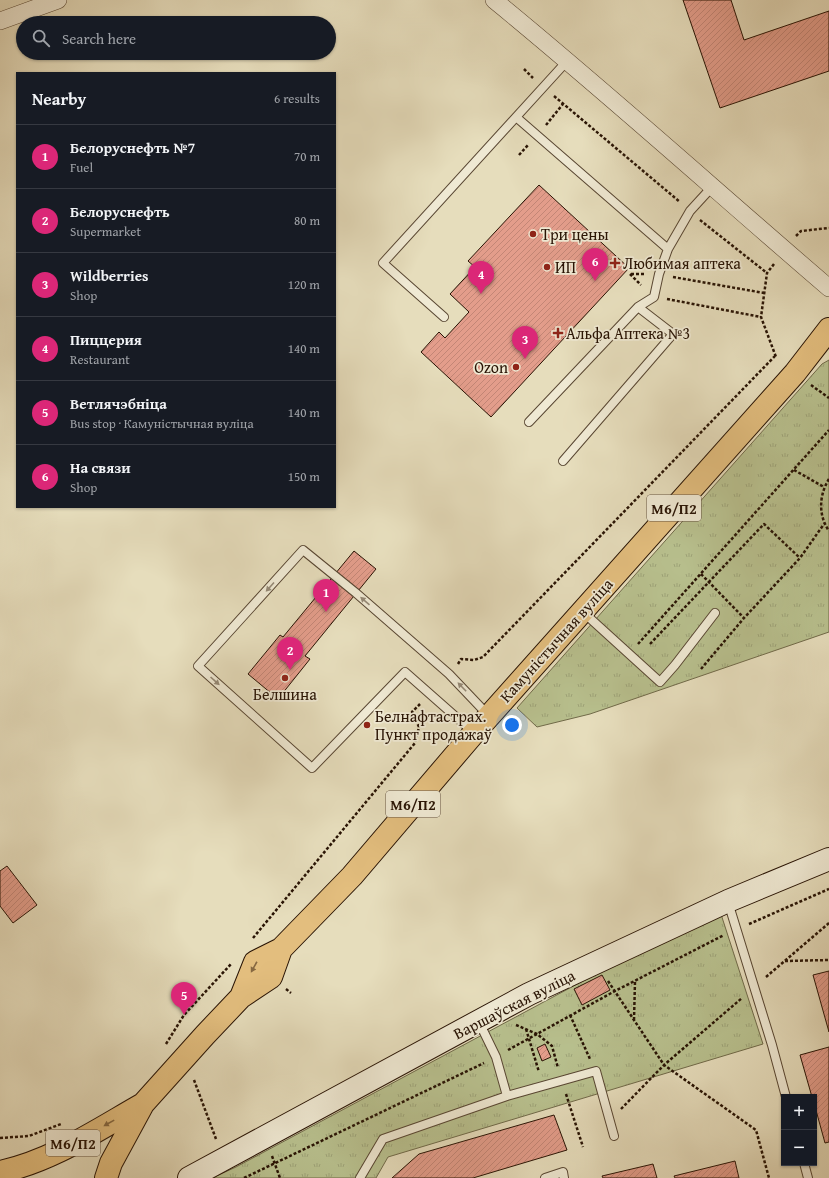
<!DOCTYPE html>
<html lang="en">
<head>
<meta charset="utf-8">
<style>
	body { margin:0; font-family:"Gentium Book Plus",serif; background:#242831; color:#f1f3f6 }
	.controls { position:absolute; right:12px; bottom:12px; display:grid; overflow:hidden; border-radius:0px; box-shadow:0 1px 3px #0004 }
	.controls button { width:36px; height:36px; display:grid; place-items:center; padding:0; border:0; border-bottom:1px solid #363941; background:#171b24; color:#f1f3f6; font:20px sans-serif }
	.you { position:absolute; left:512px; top:725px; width:14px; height:14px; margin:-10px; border:3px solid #fff; border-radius:50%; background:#1a73e8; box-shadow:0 0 0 6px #1a73e833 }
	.badge { display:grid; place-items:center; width:26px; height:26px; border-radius:50%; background:#db2777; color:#fff; font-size:13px; font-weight:700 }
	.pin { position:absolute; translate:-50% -33px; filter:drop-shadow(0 1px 2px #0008) }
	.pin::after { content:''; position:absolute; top:21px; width:14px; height:12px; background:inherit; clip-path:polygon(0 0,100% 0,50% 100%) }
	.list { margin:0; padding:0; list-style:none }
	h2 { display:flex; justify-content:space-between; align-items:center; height:52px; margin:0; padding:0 16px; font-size:17px }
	h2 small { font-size:13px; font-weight:400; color:#9ea1a6 }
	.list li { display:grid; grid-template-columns:26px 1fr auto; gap:12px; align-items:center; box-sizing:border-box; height:64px; padding:0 16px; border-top:1px solid #363941 }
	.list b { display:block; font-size:15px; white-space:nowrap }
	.list p { margin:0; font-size:13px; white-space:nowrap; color:#9ea1a6 }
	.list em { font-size:13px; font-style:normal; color:#9ea1a6 }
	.icon { flex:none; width:22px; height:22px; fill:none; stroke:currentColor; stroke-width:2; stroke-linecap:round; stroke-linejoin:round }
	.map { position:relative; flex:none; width:829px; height:1178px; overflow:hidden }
	.search { position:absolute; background:#171b24; box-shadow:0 1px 3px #0004; left:16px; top:16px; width:320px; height:44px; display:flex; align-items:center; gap:10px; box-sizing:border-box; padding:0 14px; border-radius:22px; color:#9ea1a6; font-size:15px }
	.panel { position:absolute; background:#171b24; box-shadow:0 1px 3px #0004; left:16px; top:72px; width:320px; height:436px; border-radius:0px }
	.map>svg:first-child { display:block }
	.grass { fill:url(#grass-tufts); stroke:#706a49 }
	.building { fill:url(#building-hatch); stroke:#281304 }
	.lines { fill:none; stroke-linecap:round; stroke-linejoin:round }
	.lane-casing { stroke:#584632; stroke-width:10 }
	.street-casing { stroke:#584632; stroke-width:18 }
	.secondary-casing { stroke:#281304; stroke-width:24 }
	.primary-casing { stroke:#281304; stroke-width:24 }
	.path { stroke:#281304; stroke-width:2.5; stroke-dasharray:3 2; stroke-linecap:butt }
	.lane { stroke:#efe9d3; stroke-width:8 }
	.street { stroke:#efe9d3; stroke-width:17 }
	.secondary { stroke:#efe9d3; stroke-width:22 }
	.primary { stroke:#e3be7e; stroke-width:22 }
	.oneway { fill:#958976 }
	.oneway2 { fill:#866841 }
	.poi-dot { fill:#8f2418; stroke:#efe9d3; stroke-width:1.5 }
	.labels { text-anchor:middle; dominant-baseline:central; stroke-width:3.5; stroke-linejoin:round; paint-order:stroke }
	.shield { fill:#efe9d3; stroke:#645342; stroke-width:1 }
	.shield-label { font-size:15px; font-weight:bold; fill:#281304 }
	.poi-label { font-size:16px; fill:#281304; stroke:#efe9d3; text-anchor:start }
	.street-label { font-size:16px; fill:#281304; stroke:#efe9d3 }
</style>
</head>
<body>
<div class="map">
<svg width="829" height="1178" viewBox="0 0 829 1178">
	<defs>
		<pattern id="grass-tufts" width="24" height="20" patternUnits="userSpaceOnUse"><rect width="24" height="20" fill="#b8c08e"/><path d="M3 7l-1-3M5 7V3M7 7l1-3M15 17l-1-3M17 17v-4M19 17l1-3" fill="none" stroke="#9ea479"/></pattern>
		<pattern id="building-hatch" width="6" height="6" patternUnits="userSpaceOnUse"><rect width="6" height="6" fill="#e39d8b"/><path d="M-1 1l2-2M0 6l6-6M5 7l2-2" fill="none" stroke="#c38676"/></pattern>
	</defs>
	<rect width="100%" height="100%" fill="#e6ddbc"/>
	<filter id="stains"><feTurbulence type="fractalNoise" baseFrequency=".005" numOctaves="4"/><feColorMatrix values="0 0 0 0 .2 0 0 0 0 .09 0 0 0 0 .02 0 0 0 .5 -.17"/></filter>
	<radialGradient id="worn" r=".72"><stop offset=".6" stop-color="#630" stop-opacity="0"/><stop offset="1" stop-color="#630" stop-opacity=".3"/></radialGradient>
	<path class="grass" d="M829 360V632L590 714 537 727 517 708 822 364Z
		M719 908 763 1044 388 1157 376 1178H212L236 1167Z"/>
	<path class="building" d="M683 0H731L744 40 829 11V71L720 108Z
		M539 185 629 268 491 417 421 352 439 332 445 338 469 312 450 294 475 267 468 261Z
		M354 551 376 569 305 656 310 659 278 699 248 674 280 635 283 637Z
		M7 866 37 905 13 923 0 906V871Z
		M829 971V1032L813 975Z
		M602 975 610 990 582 1005 574 989Z
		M545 1044 551 1057 542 1061 537 1048Z
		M829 1047V1142L825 1143 814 1103V1097H812L800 1055Z
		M554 1115 567 1150 473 1178H392L419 1154Z
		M735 1161 739 1178H675L674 1176Z
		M653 1164 657 1178H603L602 1176Z"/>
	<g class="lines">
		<g class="lane-casing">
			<path id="lane" d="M516 117 668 249
				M444 317 383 263 568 60
				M529 422 638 307 654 297 659 274 668 249 690 211 712 187
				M563 461 673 334 638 307
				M583 612 660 682 675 665 715 613
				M473 732 405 672 312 768 198 666 303 550 356 593 449 674 488 715
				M728 902 772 1045 786 1097
				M507 1096 596 1071 614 1136
				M804 1163 808 1178
				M360 1178 383 1139 507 1096 496 1057 479 1022
				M545 1178 563 1172 564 1178"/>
		</g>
		<g class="street-casing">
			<path id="street" d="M494 0C608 93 717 192 829 288
				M0 21 58 0"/>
		</g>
		<g class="secondary-casing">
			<path id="secondary" d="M189 1178 529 994 728 901 829 859"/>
		</g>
		<g class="primary-casing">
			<path id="primary" d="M241 997 255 962 281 949 352 876 474 733 795 373 829 329
				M0 1172C52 1161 97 1130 143 1104
				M106 1178 111 1163 143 1104 205 1035 241 997 271 977 281 949"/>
		</g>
		<path class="path" d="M524 69 533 78
			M554 96 680 202
			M546 125 563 104
			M519 155 528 145
			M700 220 767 273
			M796 236 801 231 829 228
			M774 264 767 273 761 317 776 357
			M630 274 641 285
			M631 274H646
			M673 277 764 293
			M667 299 761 317
			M811 385 829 398
			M794 470 824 487
			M829 479C819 495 818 515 829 531
			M701 574 744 618
			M638 644 829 430
			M650 644 764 524 800 558
			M458 664 461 659 474 660 483 657 775 356
			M701 669 744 618 800 558 824 524
			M749 924 829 889
			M253 938 415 743 419 727 412 712 420 704
			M785 961 829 960
			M766 977 829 923
			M608 981 664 1065 756 1130 769 1178
			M286 989 291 993
			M570 1015 590 1059
			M634 1020 635 981
			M516 1025 537 1034 552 1046 558 1068
			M526 1029 539 1072
			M166 1044 184 1015 231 964
			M508 1050 615 991 724 935
			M194 1080 216 1139
			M566 1094 583 1147
			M621 1109 664 1065 742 998
			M0 1138 29 1136 61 1124
			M272 1156 280 1178
			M244 1178 484 1063"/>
		<use href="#lane" class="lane"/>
		<use href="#street" class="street"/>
		<use href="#secondary" class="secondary"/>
		<use href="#primary" class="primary"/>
	</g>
	<defs><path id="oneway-solid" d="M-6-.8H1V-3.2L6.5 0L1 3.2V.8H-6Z"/></defs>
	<g class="oneway">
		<use href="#oneway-solid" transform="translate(270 587) rotate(132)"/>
		<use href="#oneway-solid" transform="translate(365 601) rotate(-139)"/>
		<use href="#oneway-solid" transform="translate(215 681) rotate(42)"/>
		<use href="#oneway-solid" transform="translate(462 687) rotate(-134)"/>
	</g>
	<g class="oneway2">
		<use href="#oneway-solid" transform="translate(254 967) rotate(119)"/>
		<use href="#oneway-solid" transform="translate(109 1123) rotate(151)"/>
	</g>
	<g class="poi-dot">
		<circle cx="533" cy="234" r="4"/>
		<path d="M613 257h4v4h4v4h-4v4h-4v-4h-4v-4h4z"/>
		<circle cx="547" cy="267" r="4"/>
		<path d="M556 327h4v4h4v4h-4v4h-4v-4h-4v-4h4z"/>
		<circle cx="516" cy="367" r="4"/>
		<circle cx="285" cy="678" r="4"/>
		<circle cx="367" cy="725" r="4"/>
	</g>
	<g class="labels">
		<g class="shield">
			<rect x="647" y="495" width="54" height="26" rx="3"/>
			<rect x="386" y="791" width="54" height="26" rx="3"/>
			<rect x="46" y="1130" width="54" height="26" rx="3"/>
		</g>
		<g class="shield-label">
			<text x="674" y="508">М6/П2</text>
			<text x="413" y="804">М6/П2</text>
			<text x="73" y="1143">М6/П2</text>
		</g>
		<g class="poi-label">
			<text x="541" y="234">Три цены</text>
			<text x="623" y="263">Любимая аптека</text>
			<text x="555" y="267">ИП</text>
			<text x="566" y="333">Альфа Аптека №3</text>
			<text x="508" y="367" text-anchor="end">Ozon</text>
			<text x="285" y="694" text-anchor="middle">Белшина</text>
			<text x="375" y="716">Белнафтастрах.<tspan x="375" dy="18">Пункт продажаў</tspan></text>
		</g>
		<g class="street-label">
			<text transform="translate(556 640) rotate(-48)">Камуністычная вуліца</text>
			<text transform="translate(514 1004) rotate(-27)">Варшаўская вуліца</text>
		</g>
	</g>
	<rect width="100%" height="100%" filter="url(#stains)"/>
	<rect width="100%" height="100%" fill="url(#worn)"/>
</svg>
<div class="controls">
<button>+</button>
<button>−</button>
</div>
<div class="you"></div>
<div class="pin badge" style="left:326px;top:612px">1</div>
<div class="pin badge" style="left:290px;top:670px">2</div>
<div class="pin badge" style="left:525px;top:359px">3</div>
<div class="pin badge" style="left:481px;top:294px">4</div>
<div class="pin badge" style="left:184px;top:1015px">5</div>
<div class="pin badge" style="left:595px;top:281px">6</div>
<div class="search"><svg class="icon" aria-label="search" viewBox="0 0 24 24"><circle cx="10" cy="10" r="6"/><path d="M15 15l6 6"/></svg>Search here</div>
<section class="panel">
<h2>Nearby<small>6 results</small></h2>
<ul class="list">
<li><span class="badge">1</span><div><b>Белоруснефть №7</b><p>Fuel</p></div><em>70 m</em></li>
<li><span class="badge">2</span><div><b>Белоруснефть</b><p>Supermarket</p></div><em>80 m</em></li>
<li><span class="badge">3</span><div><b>Wildberries</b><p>Shop</p></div><em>120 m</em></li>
<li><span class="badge">4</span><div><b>Пиццерия</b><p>Restaurant</p></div><em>140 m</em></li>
<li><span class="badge">5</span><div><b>Ветлячэбніца</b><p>Bus stop · Камуністычная вуліца</p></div><em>140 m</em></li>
<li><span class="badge">6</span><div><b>На связи</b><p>Shop</p></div><em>150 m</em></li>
</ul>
</section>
</div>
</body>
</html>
